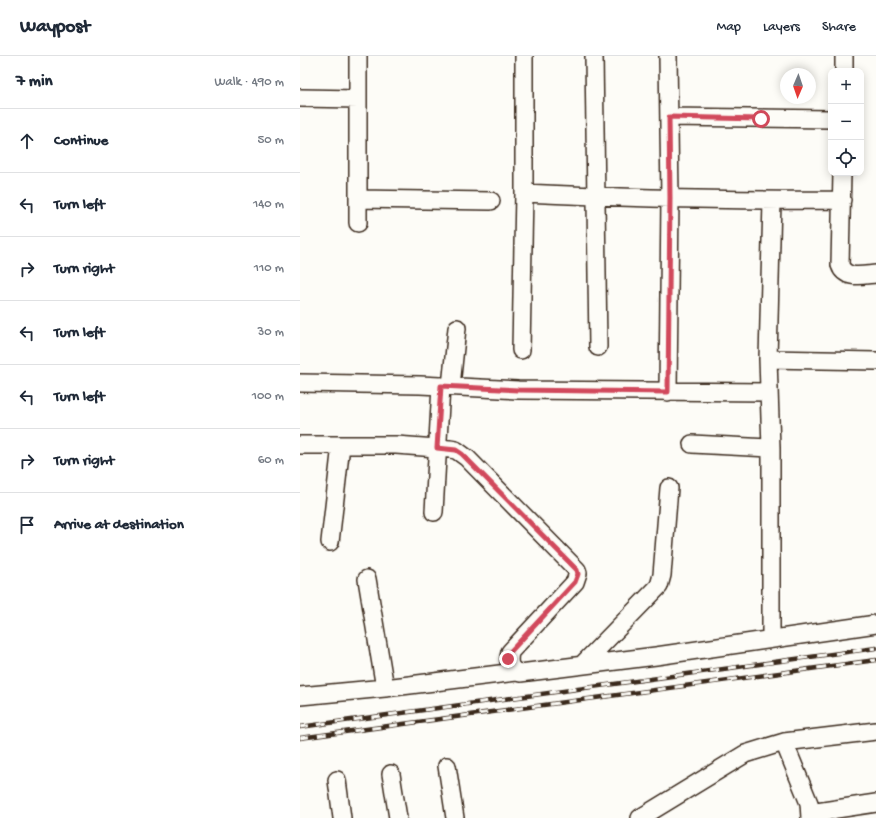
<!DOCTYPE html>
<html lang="en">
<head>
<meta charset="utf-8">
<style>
	body { margin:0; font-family:"Gochi Hand",sans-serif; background:#f2f2f3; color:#1f2937 }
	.controls { position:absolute; right:12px; top:12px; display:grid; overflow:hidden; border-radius:8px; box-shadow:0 2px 10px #0003 }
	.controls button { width:36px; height:36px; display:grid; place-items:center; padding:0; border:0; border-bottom:1px solid #e0e1e3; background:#fff; color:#1f2937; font:20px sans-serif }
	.compass { position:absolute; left:480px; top:12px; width:36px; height:36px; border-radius:50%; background:#fff; box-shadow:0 2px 10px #0003; rotate:182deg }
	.stop { position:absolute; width:12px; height:12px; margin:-9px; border:3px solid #d1495b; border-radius:50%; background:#fff }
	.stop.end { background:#d1495b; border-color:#fff; box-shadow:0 1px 4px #0008 }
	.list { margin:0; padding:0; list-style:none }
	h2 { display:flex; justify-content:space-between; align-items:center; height:52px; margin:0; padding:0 16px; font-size:17px }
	h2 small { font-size:13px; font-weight:400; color:#747a83 }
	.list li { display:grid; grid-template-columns:26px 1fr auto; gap:12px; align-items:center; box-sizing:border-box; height:64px; padding:0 16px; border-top:1px solid #e0e1e3 }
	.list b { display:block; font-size:15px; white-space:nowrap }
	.list em { font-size:13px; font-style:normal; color:#747a83 }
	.icon { flex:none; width:22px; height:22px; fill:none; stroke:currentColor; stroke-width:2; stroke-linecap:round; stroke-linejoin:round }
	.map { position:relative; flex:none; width:576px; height:762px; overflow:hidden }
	header { display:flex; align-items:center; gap:24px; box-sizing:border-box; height:56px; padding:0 20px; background:#fff; border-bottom:1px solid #e0e1e3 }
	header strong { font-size:19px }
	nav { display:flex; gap:22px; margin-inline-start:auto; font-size:14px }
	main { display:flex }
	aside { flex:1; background:#fff }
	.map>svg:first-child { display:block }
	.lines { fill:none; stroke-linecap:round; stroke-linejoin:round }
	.minor-casing { stroke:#3b2a1e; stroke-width:20 }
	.minor { stroke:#fdfcf7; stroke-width:17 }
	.rail-casing { stroke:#3b2a1e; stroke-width:4.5 }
	.rail { stroke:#fdfcf7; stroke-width:3; stroke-dasharray:9; stroke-linecap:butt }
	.route { stroke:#d1495b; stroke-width:5 }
</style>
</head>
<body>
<header>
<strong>Waypost</strong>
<nav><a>Map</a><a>Layers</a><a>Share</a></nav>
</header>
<main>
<aside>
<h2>7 min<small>Walk · 490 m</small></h2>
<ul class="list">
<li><svg class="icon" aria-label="ahead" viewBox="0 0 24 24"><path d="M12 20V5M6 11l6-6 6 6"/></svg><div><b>Continue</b></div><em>50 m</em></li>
<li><svg class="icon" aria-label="left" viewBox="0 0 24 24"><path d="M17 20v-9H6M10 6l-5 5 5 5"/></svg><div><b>Turn left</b></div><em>140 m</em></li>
<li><svg class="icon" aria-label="right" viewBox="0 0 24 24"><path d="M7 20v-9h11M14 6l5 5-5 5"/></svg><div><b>Turn right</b></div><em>110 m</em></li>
<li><svg class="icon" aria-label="left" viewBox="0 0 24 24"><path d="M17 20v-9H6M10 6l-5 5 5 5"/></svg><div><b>Turn left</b></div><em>30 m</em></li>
<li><svg class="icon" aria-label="left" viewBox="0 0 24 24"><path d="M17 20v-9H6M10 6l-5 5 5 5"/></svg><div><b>Turn left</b></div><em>100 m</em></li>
<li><svg class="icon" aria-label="right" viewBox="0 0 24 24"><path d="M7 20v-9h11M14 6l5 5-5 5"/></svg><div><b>Turn right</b></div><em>60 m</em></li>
<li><svg class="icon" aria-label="arrive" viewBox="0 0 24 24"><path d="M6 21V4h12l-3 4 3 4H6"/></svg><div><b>Arrive at destination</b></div></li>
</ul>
</aside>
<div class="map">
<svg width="576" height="762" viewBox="0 0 576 762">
	<rect width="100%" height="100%" fill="#fdfcf7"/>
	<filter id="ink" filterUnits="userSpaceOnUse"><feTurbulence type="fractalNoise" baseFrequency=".025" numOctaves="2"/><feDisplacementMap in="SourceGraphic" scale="8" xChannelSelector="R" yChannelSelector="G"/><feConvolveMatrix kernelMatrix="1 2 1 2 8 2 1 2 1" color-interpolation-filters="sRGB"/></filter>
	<g filter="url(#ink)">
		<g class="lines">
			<g class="minor-casing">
				<path id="minor" d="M58 0V167
					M294 0 298 291
					M368 0 370 142 368 336
					M544 15V0
					M0 42 58 43
					M369 61 531 63
					M542 117 540 209C545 224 563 219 576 218
					M224 137C330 142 436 145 542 144
					M58 143 191 145
					M221 294 224 137V0
					M468 303 576 305
					M0 327 120 329 218 334 469 336
					M151 330 157 272
					M392 388 471 392
					M0 389H96L150 393 156 394 167 402 277 514 278 517 275 526 210 596C208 606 209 615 220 617L356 600 576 568
					M134 456 141 330
					M30 486 41 389
					M67 523 85 632
					M471 583V392L468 303 472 145
					M282 609 359 530 362 519 369 432
					M0 640 85 632 216 616
					M484 686 509 747 510 762
					M147 710 155 762
					M91 718 98 762
					M37 724 42 762
					M510 757 576 747
					M340 762 445 698 484 686 576 675"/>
			</g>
			<use href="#minor" class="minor"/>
			<g class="rail-casing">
				<path id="rail" d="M0 671 576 592
					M0 682 576 604"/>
			</g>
			<use href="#rail" class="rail"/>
		</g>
	</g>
	<g class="lines" filter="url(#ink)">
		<path class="route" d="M208 603 210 596 275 526 278 518 277 514 162 398 156 394 137 392 141 330 218 334 368 336 370 142 369 61 461 63"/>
	</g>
</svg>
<div class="controls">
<button>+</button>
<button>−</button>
<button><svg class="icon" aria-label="locate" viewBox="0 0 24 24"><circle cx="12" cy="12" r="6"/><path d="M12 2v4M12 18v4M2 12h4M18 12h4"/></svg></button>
</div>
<svg class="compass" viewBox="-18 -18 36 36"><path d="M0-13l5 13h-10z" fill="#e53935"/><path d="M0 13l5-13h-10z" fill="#747a83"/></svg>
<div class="stop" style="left:461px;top:63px"></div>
<div class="stop end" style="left:208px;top:603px"></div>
</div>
</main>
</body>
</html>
